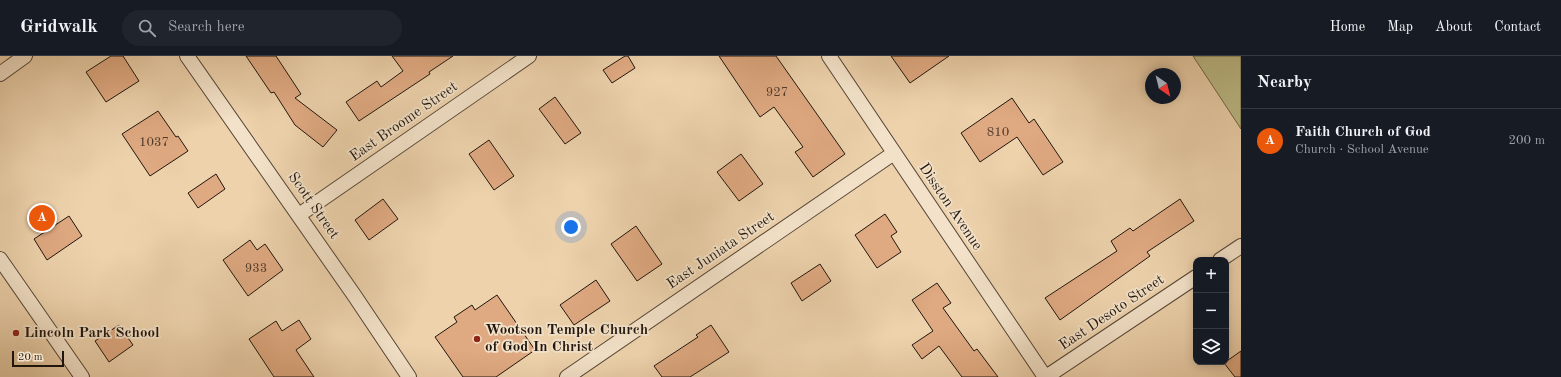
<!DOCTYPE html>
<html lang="en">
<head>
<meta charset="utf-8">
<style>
	body { margin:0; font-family:"Old Standard TT",serif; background:#20242c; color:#f1f3f6 }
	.controls { position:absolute; right:12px; bottom:12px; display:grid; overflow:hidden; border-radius:8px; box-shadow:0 2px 10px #0003 }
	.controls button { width:36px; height:36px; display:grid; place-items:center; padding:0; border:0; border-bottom:1px solid #363941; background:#171b24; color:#f1f3f6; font:20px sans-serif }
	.compass { position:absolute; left:1145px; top:12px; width:36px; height:36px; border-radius:50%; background:#171b24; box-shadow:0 2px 10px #0003; rotate:145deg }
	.scale { position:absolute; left:12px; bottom:10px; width:52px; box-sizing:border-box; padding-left:4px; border:2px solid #21160e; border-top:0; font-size:11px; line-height:14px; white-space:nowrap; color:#21160e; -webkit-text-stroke:3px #f3e2c9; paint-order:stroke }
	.you { position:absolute; left:571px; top:171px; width:14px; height:14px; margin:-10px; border:3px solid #fff; border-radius:50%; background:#1a73e8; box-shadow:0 0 0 6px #1a73e833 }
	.badge { display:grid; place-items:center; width:26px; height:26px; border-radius:50%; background:#ea580c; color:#fff; font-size:13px; font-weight:700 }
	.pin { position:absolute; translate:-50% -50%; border:2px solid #fff; box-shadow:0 1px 4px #0006 }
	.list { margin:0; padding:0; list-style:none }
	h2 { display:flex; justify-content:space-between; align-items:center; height:52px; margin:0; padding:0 16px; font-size:17px }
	h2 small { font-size:13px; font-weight:400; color:#9ea1a6 }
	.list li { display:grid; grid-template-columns:26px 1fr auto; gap:12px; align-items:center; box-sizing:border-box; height:64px; padding:0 16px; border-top:1px solid #363941 }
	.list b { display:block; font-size:15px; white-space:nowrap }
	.list p { margin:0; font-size:13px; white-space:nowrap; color:#9ea1a6 }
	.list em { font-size:13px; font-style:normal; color:#9ea1a6 }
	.icon { flex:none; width:22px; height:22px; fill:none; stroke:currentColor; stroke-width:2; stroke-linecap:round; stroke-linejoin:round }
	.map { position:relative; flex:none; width:1241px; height:321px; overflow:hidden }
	header { display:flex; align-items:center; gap:24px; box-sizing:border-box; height:56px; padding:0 20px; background:#171b24; border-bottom:1px solid #363941 }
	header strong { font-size:19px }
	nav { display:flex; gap:22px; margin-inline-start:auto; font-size:14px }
	.search { width:280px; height:36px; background:#20242c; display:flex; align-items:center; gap:10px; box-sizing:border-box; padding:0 14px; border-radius:22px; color:#9ea1a6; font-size:15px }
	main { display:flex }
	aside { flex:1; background:#171b24 }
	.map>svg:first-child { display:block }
	.green { fill:#bcbb87; stroke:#6e684a }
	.building { fill:#dfa981; stroke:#21160e }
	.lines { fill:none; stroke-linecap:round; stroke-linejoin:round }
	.minor-casing { stroke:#544536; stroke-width:16 }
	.minor { stroke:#f3e2c9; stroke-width:14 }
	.poi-dot { fill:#8f2418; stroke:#f3e2c9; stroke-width:1.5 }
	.labels { text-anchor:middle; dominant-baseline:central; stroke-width:3.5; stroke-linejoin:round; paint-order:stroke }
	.number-label { font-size:13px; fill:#503b2b }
	.street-label { font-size:15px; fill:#21160e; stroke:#f3e2c9 }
	.poi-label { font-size:15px; font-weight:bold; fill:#21160e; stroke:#f3e2c9; text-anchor:start }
</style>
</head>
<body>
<header>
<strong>Gridwalk</strong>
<div class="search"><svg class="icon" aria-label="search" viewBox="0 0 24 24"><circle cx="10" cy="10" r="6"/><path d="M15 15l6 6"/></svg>Search here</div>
<nav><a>Home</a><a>Map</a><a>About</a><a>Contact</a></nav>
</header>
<main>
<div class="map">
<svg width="1241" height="321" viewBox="0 0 1241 321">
	<rect width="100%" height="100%" fill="#edd2ac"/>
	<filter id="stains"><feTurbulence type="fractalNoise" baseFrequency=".005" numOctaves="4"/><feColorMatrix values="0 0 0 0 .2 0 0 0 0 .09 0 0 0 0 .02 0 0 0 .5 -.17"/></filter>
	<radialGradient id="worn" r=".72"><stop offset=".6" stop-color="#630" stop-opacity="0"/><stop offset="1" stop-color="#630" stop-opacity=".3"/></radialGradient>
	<path class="green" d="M1193 0H1241V73Z"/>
	<path class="building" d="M111 0H123L139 25 106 46 86 16Z
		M246 0H276L301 38 295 42 337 74 323 91 295 69 274 36 271 37Z
		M392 0H453L429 16 430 18 359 65 346 46 377 25 381 31 403 15Z
		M625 0H628L635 12 612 27 603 14Z
		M719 0H776L845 98 813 121 795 96 803 91 774 51 760 61Z
		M891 0H949L910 27Z
		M555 41 581 77 565 88 539 53Z
		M1012 42 1029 67 1034 63 1063 106 1043 119 1017 81 980 106 961 77Z
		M158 55 176 81 178 80 188 95 150 120 122 78Z
		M489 84 514 120 494 134 469 98Z
		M741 98 763 128 739 145 717 116Z
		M216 118 225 133 198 152 188 137Z
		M383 143 398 163 369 184 355 164Z
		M1180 143 1194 165 1147 196 1150 200 1060 264 1045 242 1117 195 1111 185 1130 172 1133 175Z
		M885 158 897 176 891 180 901 196 877 212 855 179Z
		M69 160 82 180 47 204 34 183Z
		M636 170 662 208 637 225 611 188Z
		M250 184 257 194 265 188 283 214 248 240 223 204Z
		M820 208 831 225 802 245 791 227Z
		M596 224 610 245 574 269 560 249Z
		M937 227 951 247 943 252 974 295 977 293 998 321H962L939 290 922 303 912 289 933 275 912 244Z
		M497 239 535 294 496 321H463L435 281 457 266 454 261 472 249 475 254Z
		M299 264 311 283 296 294 314 321H274L249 283 276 265 282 275Z
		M119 269 133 289 109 306 95 285Z
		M711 269 729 296 690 321H662L654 310 698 281 696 279Z
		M1241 295V321H1235L1224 307Z"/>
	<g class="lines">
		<g class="minor-casing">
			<path id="minor" d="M187 0 354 239 409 321
				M829 0 1045 321
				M0 18 25 0
				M299 159 529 0
				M0 203 82 321
				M1220 204 1241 190
				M567 321 894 97
				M1046 321 1196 221"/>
		</g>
		<use href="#minor" class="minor"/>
	</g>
	<g class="poi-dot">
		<circle cx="16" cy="277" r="4"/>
		<circle cx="477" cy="283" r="4"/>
	</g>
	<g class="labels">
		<g class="number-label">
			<text x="777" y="36">927</text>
			<text x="998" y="76">810</text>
			<text x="154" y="86">1037</text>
			<text x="256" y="212">933</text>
		</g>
		<g class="street-label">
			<text transform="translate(404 66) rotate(-35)">East Broome Street</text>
			<text transform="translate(313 150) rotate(55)">Scott Street</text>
			<text transform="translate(950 151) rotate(56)">Disston Avenue</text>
			<text transform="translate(721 195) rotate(-34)">East Juniata Street</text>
			<text transform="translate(1112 257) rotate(-34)">East Desoto Street</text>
		</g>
		<g class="poi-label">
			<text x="485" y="274">Wootson Temple Church<tspan x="485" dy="17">of God In Christ</tspan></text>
			<text x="24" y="277">Lincoln Park School</text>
		</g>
	</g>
	<rect width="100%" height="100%" filter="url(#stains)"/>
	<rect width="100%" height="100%" fill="url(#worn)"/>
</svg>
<div class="controls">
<button>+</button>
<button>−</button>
<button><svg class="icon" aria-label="layers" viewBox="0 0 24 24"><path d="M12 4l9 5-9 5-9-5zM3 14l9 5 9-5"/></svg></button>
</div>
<svg class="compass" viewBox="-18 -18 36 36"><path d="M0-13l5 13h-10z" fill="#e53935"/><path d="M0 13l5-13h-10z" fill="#9ea1a6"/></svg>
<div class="scale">20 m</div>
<div class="you"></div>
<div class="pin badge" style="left:42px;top:162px">A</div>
</div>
<aside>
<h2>Nearby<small></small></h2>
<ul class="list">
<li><span class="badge">A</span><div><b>Faith Church of God</b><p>Church · School Avenue</p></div><em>200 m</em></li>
</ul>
</aside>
</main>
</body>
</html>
